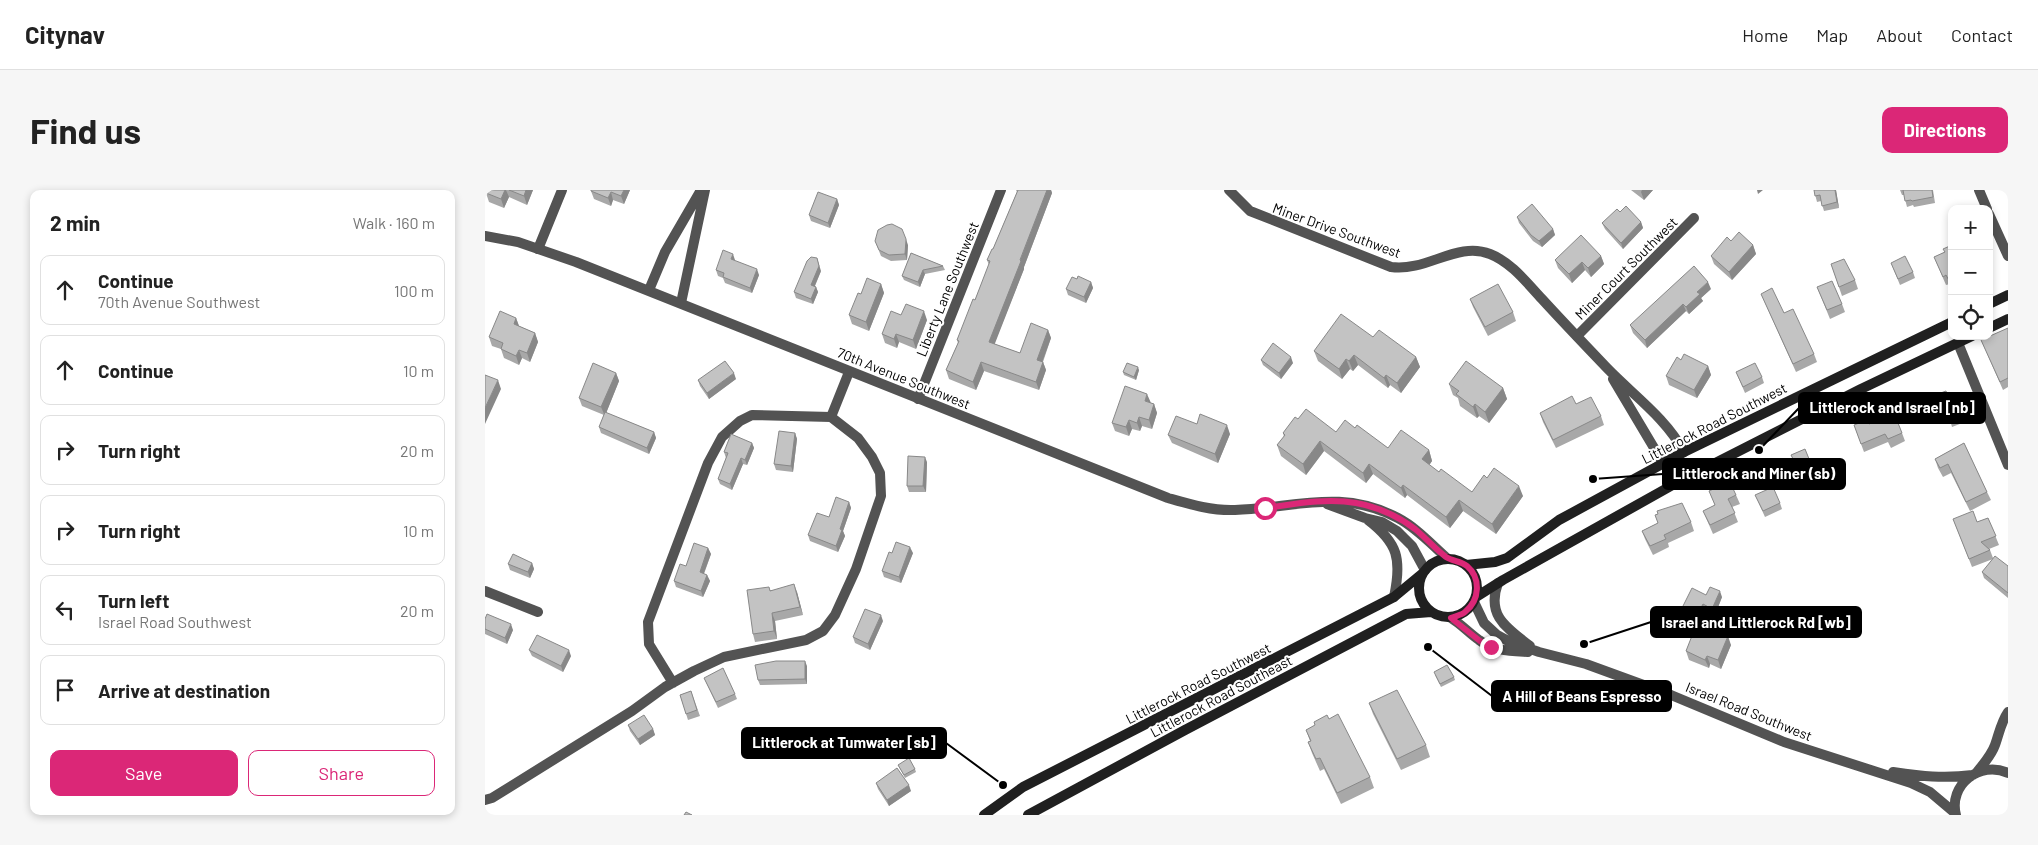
<!DOCTYPE html>
<html lang="en">
<head>
<meta charset="utf-8">
<style>
	body { margin:0; font-family:Barlow,sans-serif; background:#f6f6f6; color:#222 }
	.controls { position:absolute; right:15px; top:15px; display:grid; overflow:hidden; border-radius:10px; box-shadow:0 2px 8px #0003 }
	.controls button { width:45px; height:45px; display:grid; place-items:center; padding:0; border:0; border-bottom:1px solid #e0e0e0; background:#fff; color:#222; font:25px sans-serif }
	.stop { position:absolute; width:15px; height:15px; margin:-11px; border:4px solid #db2777; border-radius:50%; background:#fff }
	.stop.end { background:#db2777; border-color:#fff; box-shadow:0 1px 5px #0008 }
	.list { margin:0; padding:0; list-style:none }
	h2 { display:flex; justify-content:space-between; align-items:center; height:65px; margin:0; padding:0 20px; font-size:21px }
	h2 small { font-size:16px; font-weight:400; color:#767676 }
	.list li { display:grid; grid-template-columns:32px 1fr auto; gap:15px; align-items:center; box-sizing:border-box; height:70px; margin:0 10px 10px; padding:0 10px; border:1px solid #e0e0e0; border-radius:10px }
	.list b { display:block; font-size:19px; white-space:nowrap }
	.list p { margin:0; font-size:16px; white-space:nowrap; color:#767676 }
	.list em { font-size:16px; font-style:normal; color:#767676 }
	.actions { display:flex; gap:10px; padding:15px 20px }
	.actions a { flex:1; padding:11px 0; border:1px solid #db2777; border-radius:10px; text-align:center; font-size:18px; color:#db2777 }
	.actions .main { background:#db2777; color:#fff }
	.icon { flex:none; width:28px; height:28px; fill:none; stroke:currentColor; stroke-width:2; stroke-linecap:round; stroke-linejoin:round }
	.map { position:relative; flex:none; width:1523px; height:625px; overflow:hidden; border-radius:10px }
	header { display:flex; align-items:center; gap:30px; box-sizing:border-box; height:70px; padding:0 25px; background:#fff; border-bottom:1px solid #e0e0e0 }
	header strong { font-size:24px }
	nav { display:flex; gap:28px; margin-inline-start:auto; font-size:18px }
	.intro { display:flex; align-items:center; justify-content:space-between; box-sizing:border-box; height:120px; padding:0 30px }
	h1 { margin:0; font-size:35px }
	.button { padding:12px 22px; border-radius:10px; background:#db2777; color:#fff; font-size:18px; font-weight:700 }
	main { display:flex; gap:30px; padding:0 30px }
	aside { flex:1; background:#fff; border-radius:10px; box-shadow:0 2px 8px #0003 }
	.map>svg:first-child { display:block }
	.lines { fill:none; stroke-linecap:round; stroke-linejoin:round }
	.minor { stroke:#535353; stroke-width:10 }
	.tertiary { stroke:#535353; stroke-width:10 }
	.secondary { stroke:#202020; stroke-width:10 }
	.wall { fill:#a8a8a8 }
	.shaded-wall { fill:#888 }
	.building { fill:#c3c3c3; stroke:#888 }
	.route { stroke:#db2777; stroke-width:6 }
	.labels { text-anchor:middle; dominant-baseline:central; stroke-width:4; stroke-linejoin:round; paint-order:stroke }
	.street-label { font-size:14px; fill:#000; stroke:#fff }
	.leader { fill:none; stroke:#000; stroke-width:2 }
	.callout-dot { fill:#000; stroke:#fff; stroke-width:2 }
	.callout { fill:#000; stroke:#000; stroke-width:2 }
	.callout-label { font-size:15px; text-anchor:middle; font-weight:bold; fill:#fff }
</style>
</head>
<body>
<header>
<strong>Citynav</strong>
<nav><a>Home</a><a>Map</a><a>About</a><a>Contact</a></nav>
</header>
<div class="intro"><h1>Find us</h1><a class="button">Directions</a></div>
<main>
<aside>
<h2>2 min<small>Walk · 160 m</small></h2>
<ul class="list">
<li><svg class="icon" aria-label="ahead" viewBox="0 0 24 24"><path d="M12 20V5M6 11l6-6 6 6"/></svg><div><b>Continue</b><p>70th Avenue Southwest</p></div><em>100 m</em></li>
<li><svg class="icon" aria-label="ahead" viewBox="0 0 24 24"><path d="M12 20V5M6 11l6-6 6 6"/></svg><div><b>Continue</b></div><em>10 m</em></li>
<li><svg class="icon" aria-label="right" viewBox="0 0 24 24"><path d="M7 20v-9h11M14 6l5 5-5 5"/></svg><div><b>Turn right</b></div><em>20 m</em></li>
<li><svg class="icon" aria-label="right" viewBox="0 0 24 24"><path d="M7 20v-9h11M14 6l5 5-5 5"/></svg><div><b>Turn right</b></div><em>10 m</em></li>
<li><svg class="icon" aria-label="left" viewBox="0 0 24 24"><path d="M17 20v-9H6M10 6l-5 5 5 5"/></svg><div><b>Turn left</b><p>Israel Road Southwest</p></div><em>20 m</em></li>
<li><svg class="icon" aria-label="arrive" viewBox="0 0 24 24"><path d="M6 21V4h12l-3 4 3 4H6"/></svg><div><b>Arrive at destination</b></div></li>
</ul>
<div class="actions"><a class="main">Save</a><a>Share</a></div>
</aside>
<div class="map">
<svg width="1523" height="625" viewBox="0 0 1523 625">
	<rect width="100%" height="100%" fill="#fff"/>
	<g class="lines">
		<path class="minor" d="M1494 0 1502 19
			M1504 24 1523 66
			M53 59 77 0
			M164 100 180 62 216 0
			M196 113 220 0
			M1092 146 1209 28
			M1473 153 1523 275
			M433 209 516 0
			M346 227 364 182
			M0 401 53 422
			M0 610 7 608 147 521 180 497 209 481 239 467 321 450 338 441 350 425 371 379 396 306 395 283 387 267 373 248 346 227 267 225 255 231 237 247 223 273 163 432 164 454 188 493"/>
		<path class="tertiary" d="M744 0 765 21 906 77C942 82 972 51 1005 64 1026 72 1042 93 1057 109 1078 132 1100 155 1122 178 1148 205 1181 228 1199 262
			M0 46 33 52 91 72 683 308C704 314 727 321 750 320 809 318 856 298 913 328 932 338 947 355 963 369
			M1128 189 1178 273
			M842 314 880 328 897 332 912 341 927 356 940 380
			M883 330C913 353 917 369 909 407
			M1013 393C1001 426 1022 438 1045 456
			M989 412 999 433 1012 445 1025 452 1054 462 1101 474 1186 505 1299 552 1426 593 1445 602 1470 623
			M966 428C976 434 984 443 994 450 1008 461 1025 461 1043 462
			M1408 582C1436 586 1458 589 1488 585
			M1492 582C1499 573 1506 566 1510 555 1514 544 1516 532 1523 522
			M1471 625C1463 595 1495 570 1523 583"/>
		<path class="secondary" d="M1504 114 1523 105
			M1504 138 1523 129
			M934 398a29 29 0 1 1 58 0a29 29 0 1 1-58 0Z
			M981 375 1010 372 1022 368 1074 330 1199 262 1467 132
			M991 407 1018 390 1193 292 1376 199 1487 146
			M499 625 538 597 909 407 938 383
			M543 625 700 540 921 424 946 422"/>
	</g>
	<path class="wall" d="M2 0H48L42 15 24 7 19 18 4 12 1 3Z
		M106 0H145L139 14 128 10 126 16 109 9 106 1Z
		M531 0H566L567 3 539 77V79L509 154 535 163 563 140 566 148 558 172 561 180 554 200 499 181 491 200 464 189 461 180 473 153 472 150 490 110 504 75 502 70 508 59 532 2Z
		M1146 0H1168L1159 10Z
		M1329 0H1351L1354 18 1339 21 1336 11 1332 12Z
		M1415 0H1448L1450 13 1429 17 1428 15 1422 17 1419 5H1417Z
		M352 9 354 15 345 38 326 31 324 25Z
		M1135 22 1156 32 1158 38 1138 59 1120 39 1117 33Z
		M1032 27 1068 39 1070 45 1057 57 1048 51 1034 33Z
		M390 51 423 55 422 70 406 71 396 66Z
		M1246 51 1268 55 1271 64 1247 90 1229 74 1226 66Z
		M1467 55V98L1465 94 1461 95 1449 67 1460 62Z
		M426 63 458 76 460 80 440 84 435 97 419 90 417 86Z
		M1116 66 1119 74 1106 87 1100 80 1087 93 1073 78 1070 70Z
		M250 70V71L274 85 267 103 240 93 238 88 233 86 231 80Z
		M1406 73 1428 82 1430 88 1415 95Z
		M1346 74 1370 90 1373 99 1357 106Z
		M336 81 330 96 331 97 333 102 328 114 311 108 309 102Z
		M592 89 606 92 608 98 601 113 583 105 581 99Z
		M396 94 399 103 384 141 367 134 364 125 376 104Z
		M1332 97 1357 114 1360 122 1345 129Z
		M1226 99 1216 108 1218 111 1204 124 1201 121 1162 158 1148 143 1145 135Z
		M1276 104 1299 123 1329 164 1332 172 1311 182Z
		M985 109 1028 122 1031 131 1003 146 988 117Z
		M416 125 442 130 431 159 414 152 412 158 400 153 397 144Z
		M31 128 34 136 50 143 53 152 45 172 37 168 34 175 19 168 16 159 7 156 4 147Z
		M1523 138V197L1518 200 1496 150Z
		M888 147 931 167 935 177 916 203 905 195 903 198 873 175 868 181 865 179 857 189 833 171 829 161Z
		M776 170 808 173 796 189 778 175Z
		M1223 176 1226 185 1212 208 1184 195 1181 186Z
		M654 180 651 190 639 185 638 182Z
		M1251 182 1277 187 1279 193 1260 203Z
		M131 183 134 191 121 223 169 242 171 248 164 264 116 243 114 237 119 225 97 216 94 208Z
		M251 189 224 209 215 196 213 190Z
		M964 194 1018 198 1022 209 1004 233 994 226 992 228 975 216 973 208 968 205Z
		M1445 207 1467 217 1473 215 1480 232 1467 237 1465 230 1455 234Z
		M666 213 669 214 672 223 667 239 657 236 655 241 647 239 644 246 630 241 627 233Z
		M1091 214 1116 226 1119 235 1071 258 1058 232 1055 223Z
		M813 229 851 242 870 238 903 258 944 260 947 271 944 275 954 282 987 302 1002 288 1038 306 1011 344 978 321 965 338 922 305 920 308 888 284 881 293 839 261 821 285 796 266 792 255 799 247 798 243Z
		M712 234 745 244 733 273 687 253 683 245Z
		M1384 234 1417 243 1420 251 1406 258 1403 252 1379 262 1369 235Z
		M310 243 312 249 308 282 291 280 289 274Z
		M267 253 269 258 262 275 258 274 247 300 235 294 233 289 241 268 239 262Z
		M1479 253 1502 302 1506 310 1485 321 1466 283 1458 287 1453 278 1450 269Z
		M1320 259 1333 291 1321 297 1306 265Z
		M442 272 441 302H424L422 296Z
		M1230 291 1251 305 1255 314 1247 317 1253 332 1228 344 1218 321 1230 315 1224 301 1232 297Z
		M1270 305 1295 313 1297 319 1280 327Z
		M364 312 366 318 358 341 360 346 353 362 325 351 323 345 344 327Z
		M1170 325 1206 332 1209 341 1183 353 1184 357 1168 365 1160 349 1157 341 1173 333Z
		M1503 328 1514 355 1504 359 1505 360 1508 368 1523 376V408L1499 388 1497 382 1508 369 1487 377 1468 329 1492 332Z
		M223 358 226 364 219 384 222 385 225 391 218 407 191 397 189 391 201 376Z
		M407 363H428L416 393 399 387 397 381Z
		M47 373 49 379 45 388 25 380 23 374Z
		M285 400 312 402 318 425 290 431 292 449 270 452 268 444Z
		M1221 405 1237 407 1230 425 1220 420 1213 434 1246 455 1236 479 1225 474 1224 478 1204 470 1201 461 1211 437 1196 430 1194 424Z
		M0 429 28 440 22 454 0 444Z
		M398 431 385 460 370 453 368 447Z
		M44 460 86 466 78 482 47 466Z
		M322 476V494L275 495 273 490Z
		M950 485 969 487 970 490 956 497Z
		M219 488 250 504 252 509 233 518Z
		M206 501 215 526 203 530 195 505Z
		M884 513 941 555 945 567 916 580 888 524Z
		M844 529 885 587 889 598 856 614 839 579 835 581 827 563 823 552 825 551 821 540Z
		M143 535 168 539 170 545 155 555 145 541Z
		M413 575 430 579 431 582 420 588Z
		M391 593 426 601 404 616 393 599Z"/>
	<path class="shaded-wall" d="M20 0H21L24 7 19 18 16 9Z
		M41 0H48L42 15 39 6Z
		M139 0H145L139 14 136 6Z
		M562 0H566L567 3 539 77V79L507 161 504 152Z
		M1157 0H1168L1159 10 1156 2Z
		M1272 0H1278L1273 4Z
		M1350 0H1351L1354 18 1352 12Z
		M126 2 128 10 126 16 123 8Z
		M352 9 354 15 345 38 343 33Z
		M1156 32 1158 38 1138 59 1136 53Z
		M1068 39 1070 45 1057 57 1054 51Z
		M421 49 423 55 422 70 420 64Z
		M1268 55 1271 64 1247 90 1244 82Z
		M248 64 250 70 248 75 246 69Z
		M1116 66 1119 74 1106 87 1103 78Z
		M332 68 336 81 328 100 326 95Z
		M1097 72 1100 80 1087 93 1084 84Z
		M272 79 274 85 267 103 265 98Z
		M438 80 440 84 435 97 433 92Z
		M606 92 608 98 601 113 599 107Z
		M1223 92 1226 99 1216 108 1218 111 1204 124 1201 117 1212 102Z
		M396 94 399 103 384 141 381 132Z
		M331 97 333 102 328 114 326 109Z
		M1198 114 1201 121 1162 158 1160 150Z
		M439 121 442 130 431 159 428 150Z
		M31 128 34 136 29 134Z
		M563 140 566 148 555 178 552 170Z
		M50 143 53 152 45 172 42 163Z
		M411 144 414 152 412 158 409 149Z
		M34 160 37 168 34 175 31 166Z
		M869 165 873 175 868 181 864 171Z
		M806 167 808 173 796 189 794 183Z
		M931 167 935 177 916 203 912 193Z
		M861 169 865 179 857 189 854 179Z
		M496 172 499 181 491 200 488 192Z
		M558 172 561 180 554 200 551 192Z
		M1223 176 1226 185 1212 208 1209 200Z
		M653 177 654 180 651 190 649 187Z
		M131 183 134 191 120 226 116 217Z
		M249 183 251 189 224 209 222 203Z
		M901 185 905 195 903 198 899 188Z
		M13 190 16 199 0 234V218Z
		M1018 198 1022 209 1004 233 1000 222Z
		M662 204 666 213 660 211Z
		M669 214 672 223 667 239 664 230Z
		M990 214 994 226 992 228 988 217Z
		M654 227 657 236 655 241 652 233Z
		M644 230 647 239 644 246 641 237Z
		M742 235 745 244 733 273 730 264Z
		M169 242 171 248 164 264 162 258Z
		M310 243 312 249 308 282 306 276Z
		M835 251 839 261 821 285 818 274Z
		M267 253 269 258 262 275 260 270Z
		M944 260 947 271 941 280 937 269Z
		M440 267 442 272 441 302 438 296Z
		M256 268 258 274 247 300 245 294Z
		M884 274 888 284 881 293 878 283Z
		M918 295 922 305 920 308 916 298Z
		M1034 296 1038 306 1011 344 1007 334Z
		M974 310 978 321 965 338 961 327Z
		M364 312 366 318 358 341 360 346 353 362 351 356 355 339Z
		M425 357 428 363 416 393 414 387Z
		M223 358 226 364 217 388 215 382Z
		M47 373 49 379 45 388 43 382Z
		M222 385 225 391 218 407 216 401Z
		M309 394 312 402 318 425 315 417Z
		M1235 401 1237 407 1230 425 1227 419Z
		M1218 414 1220 420 1212 437 1209 431Z
		M287 423 290 431 292 449 289 441Z
		M396 425 398 431 385 460 383 454Z
		M26 434 28 440 22 454 20 448Z
		M1243 446 1246 455 1236 479 1233 470Z
		M84 460 86 466 78 482 76 476Z
		M1222 466 1225 474 1224 478 1220 470Z
		M320 471 322 476V494L320 489Z
		M168 539 170 545 155 555 153 549Z
		M424 595 426 601 404 616 402 610Z"/>
	<path class="building" d="M2 0H20L16 9 1 3Z
		M24 0H41L39 6Z
		M106 0H139L136 6 126 2 123 8 106 1Z
		M533 0H562L535 70 536 71 504 152 535 163 546 133 563 140 552 170 558 172 551 192 496 172 488 192 461 180 474 151 472 150 488 109 490 110 505 71 502 70 507 59H508Z
		M1329 0H1350L1352 12 1337 16 1335 5 1330 6Z
		M1418 0H1447L1448 7 1427 11 1426 10 1420 11Z
		M333 2 352 9 343 33 324 25Z
		M1047 14 1068 39 1054 51 1046 45 1032 27Z
		M1141 16 1156 32 1136 53 1117 33 1132 19 1135 22Z
		M407 34 417 39 421 49 420 64 404 65 394 60 390 51 393 40 402 35Z
		M1254 42 1268 55 1244 82 1226 66 1242 47 1246 51Z
		M1096 45 1116 66 1103 78 1097 72 1084 84 1070 70Z
		M1467 55V96L1461 85 1458 87 1449 67 1460 62 1458 59Z
		M238 60 248 64 246 69 272 79 265 98 238 87 239 83 231 80Z
		M426 63 458 76 438 80 433 92 417 86Z
		M1420 66 1428 82 1413 89 1406 73Z
		M326 67 332 68 334 76 326 95 331 97 326 109 309 102 322 71Z
		M1359 69 1370 90 1354 97 1346 74Z
		M1209 76 1223 92 1212 102 1215 104 1201 117 1198 114 1160 150 1145 135Z
		M593 86 606 92 599 107 581 99 587 87 592 89Z
		M382 88 396 94 381 132 364 125 373 103 376 104Z
		M1347 91 1357 114 1342 120 1332 97Z
		M1013 94 1028 122 1000 137 985 109Z
		M1287 98 1299 123 1308 119 1329 164 1308 174 1276 104Z
		M421 114 439 121 428 150 411 144 409 149 397 144 406 121 416 125Z
		M15 121 31 128 29 134 50 143 42 163 34 160 31 166 16 159 18 153 4 147Z
		M856 124 888 147 894 140 931 167 912 193 901 185 899 188 869 165 864 171 861 169 854 179 829 161Z
		M1523 138V188L1515 192 1496 150Z
		M788 153 806 167 794 183 776 170Z
		M1199 164 1223 176 1209 200 1181 186 1192 167 1196 170Z
		M240 171 249 183 222 203 213 190Z
		M981 171 1018 198 1000 222 990 214 988 217 971 204 974 201 964 194Z
		M108 173 131 183 116 217 94 208Z
		M642 173 653 177 649 187 638 182Z
		M1270 173 1277 187 1258 197 1251 182Z
		M0 185 13 190 0 218Z
		M640 196 662 204 660 211 669 214 664 230 654 227 652 233 644 230 641 237 627 233Z
		M1461 201 1467 217 1473 215 1478 226 1465 231 1462 224 1453 228 1445 207Z
		M1087 206 1091 214 1106 207 1116 226 1068 250 1055 223Z
		M821 219 851 242 860 230 870 238 872 235 903 258 916 240 944 260 937 269 954 282 956 279 987 302 999 285 1002 288 1009 278 1034 296 1007 334 974 310 961 327 918 295 916 298 884 274 878 283 835 251 818 274 792 255 800 245 798 243 810 227 813 229Z
		M120 222 169 242 162 258 114 237Z
		M1409 223 1417 243 1403 249 1400 244 1376 254 1369 235 1382 230 1384 234Z
		M715 224 742 235 730 264 683 245 691 226 712 234Z
		M294 241 310 243 306 276 289 274Z
		M246 244 267 253 260 270 256 268 245 294 233 289 243 263 239 262Z
		M1479 253 1502 302 1481 312 1463 274 1455 278 1450 269Z
		M1320 259 1331 286 1320 292 1306 265Z
		M423 266 440 267 438 296H422Z
		M1242 286 1251 305 1243 309 1250 323 1225 335 1218 321 1230 315 1224 301 1233 297 1230 291Z
		M1288 297 1295 313 1278 321 1270 305Z
		M351 307 364 312 355 339 357 340 351 356 323 345 332 323 344 327Z
		M1197 313 1206 332 1179 345 1181 349 1165 356 1157 341 1173 333 1170 325 1173 324 1172 321Z
		M1488 321 1492 332 1503 328 1511 346 1496 352 1505 360 1484 369 1468 329Z
		M411 352 425 357 414 387 397 381 404 362 407 363Z
		M209 353 223 358 215 382 222 385 216 401 189 391 195 374 201 376Z
		M28 364 47 373 43 382 23 374Z
		M1510 366 1523 376V403L1497 382Z
		M309 394 315 417 287 423 289 441 268 444 262 400 284 397 285 401Z
		M1225 397 1235 401 1227 419 1218 414 1209 431 1194 424 1207 398 1221 405Z
		M380 419 396 425 383 454 368 447Z
		M2 424 26 434 20 448 0 439V429Z
		M1212 433 1243 446 1233 470 1222 466 1220 470 1201 461Z
		M52 445 84 460 76 476 44 460Z
		M291 471H320V489L273 490 270 475Z
		M962 475 969 487 955 494 949 482Z
		M238 478 250 504 231 512 219 488Z
		M912 500 941 555 912 569 884 513Z
		M206 501 212 520 201 524 195 505Z
		M853 524 885 587 852 603 835 568 831 569 823 552 826 551 821 540 830 535 829 532 842 525 844 529Z
		M159 525 168 539 153 549 143 535Z
		M424 568 430 579 419 585 413 575Z
		M412 578 424 595 402 610 391 593Z
		M201 622 207 625H199Z"/>
	<g class="lines">
		<path class="route" d="M780 318C810 314 841 308 871 313 892 317 913 326 930 339 941 348 950 359 961 367 967 371 976 371 982 376 996 388 995 410 980 422 977 425 970 426 966 428L995 451 1006 457"/>
	</g>
	<g class="labels">
		<g class="street-label">
			<text transform="translate(852 40) rotate(20)">Miner Drive Southwest</text>
			<text transform="translate(1141 78) rotate(-45)">Miner Court Southwest</text>
			<text transform="translate(462 99) rotate(-68)">Liberty Lane Southwest</text>
			<text transform="translate(419 188) rotate(22)">70th Avenue Southwest</text>
			<text transform="translate(1229 233) rotate(-27)">Littlerock Road Southwest</text>
			<text transform="translate(713 493) rotate(-27)">Littlerock Road Southwest</text>
			<text transform="translate(736 506) rotate(-28)">Littlerock Road Southeast</text>
			<text transform="translate(1264 521) rotate(22)">Israel Road Southwest</text>
		</g>
	</g>
	<path class="leader" d="M1274 260L1314 218M1108 289L1178 284M1099 454L1166 432M943 457L1007 506M518 595L461 553"/>
	<g class="callout-dot">
		<circle cx="1274" cy="260" r="5"/>
		<circle cx="1108" cy="289" r="5"/>
		<circle cx="1099" cy="454" r="5"/>
		<circle cx="943" cy="457" r="5"/>
		<circle cx="518" cy="595" r="5"/>
	</g>
	<g class="callout">
		<rect x="1314" y="203" width="186" height="30" rx="5"/>
		<rect x="1178" y="269" width="182" height="30" rx="5"/>
		<rect x="1166" y="417" width="210" height="30" rx="5"/>
		<rect x="1007" y="491" width="179" height="30" rx="5"/>
		<rect x="257" y="538" width="204" height="30" rx="5"/>
	</g>
	<g class="callout-label">
		<text x="1407" y="223">Littlerock and Israel [nb]</text>
		<text x="1269" y="289">Littlerock and Miner (sb)</text>
		<text x="1271" y="438">Israel and Littlerock Rd [wb]</text>
		<text x="1097" y="512">A Hill of Beans Espresso</text>
		<text x="359" y="558">Littlerock at Tumwater [sb]</text>
	</g>
</svg>
<div class="controls">
<button>+</button>
<button>−</button>
<button><svg class="icon" aria-label="locate" viewBox="0 0 24 24"><circle cx="12" cy="12" r="6"/><path d="M12 2v4M12 18v4M2 12h4M18 12h4"/></svg></button>
</div>
<div class="stop" style="left:780px;top:318px"></div>
<div class="stop end" style="left:1006px;top:457px"></div>
</div>
</main>
</body>
</html>
